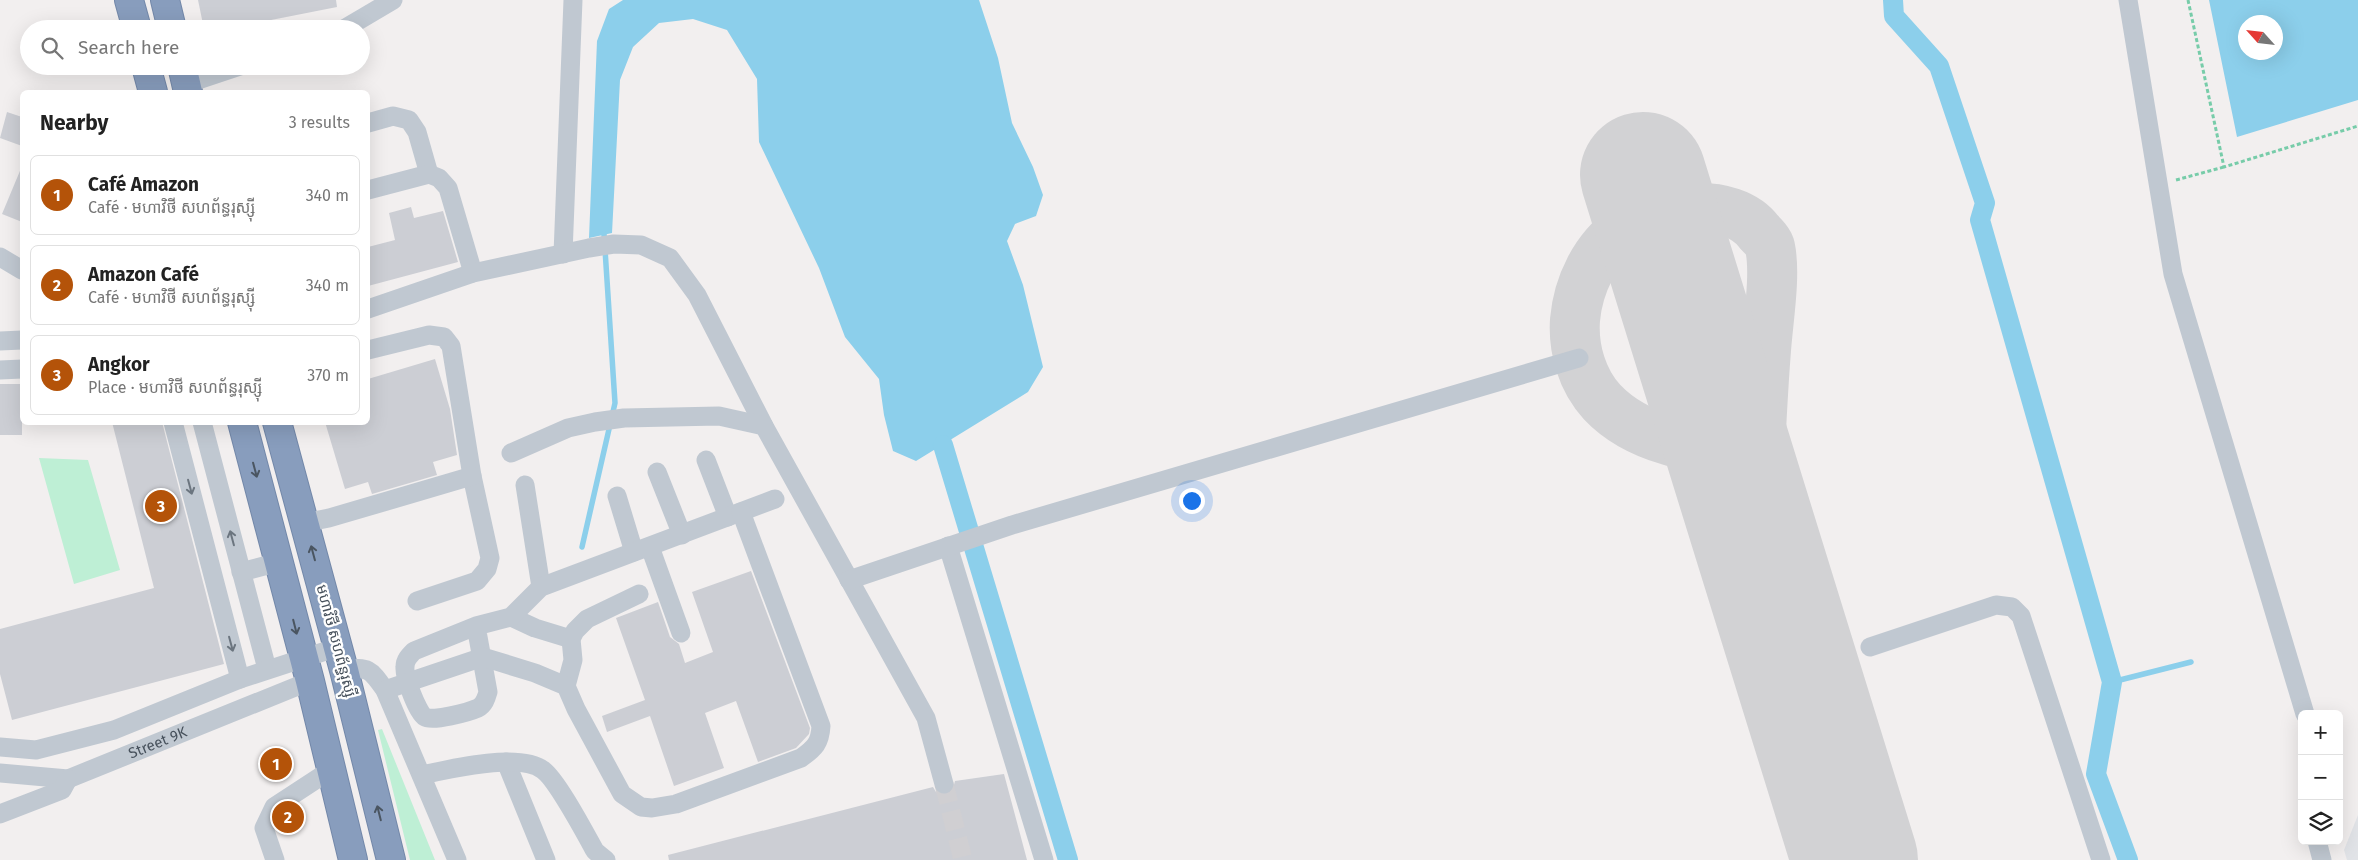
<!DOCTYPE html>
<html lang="en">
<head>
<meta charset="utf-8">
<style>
	body { margin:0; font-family:"Fira Sans","Noto Sans Khmer",sans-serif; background:#f2f2f2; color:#222 }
	.controls { position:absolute; right:15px; bottom:15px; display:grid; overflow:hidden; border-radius:8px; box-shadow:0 5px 20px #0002 }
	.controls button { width:45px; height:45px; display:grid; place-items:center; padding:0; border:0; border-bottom:1px solid #e0e0e0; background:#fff; color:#222; font:25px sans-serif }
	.compass { position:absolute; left:2238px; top:15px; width:45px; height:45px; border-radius:50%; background:#fff; box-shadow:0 5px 20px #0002; rotate:297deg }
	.you { position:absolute; left:1191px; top:500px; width:18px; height:18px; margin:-12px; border:4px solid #fff; border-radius:50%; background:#1a73e8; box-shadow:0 0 0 8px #1a73e833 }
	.badge { display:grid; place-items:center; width:32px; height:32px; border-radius:50%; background:#b45309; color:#fff; font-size:16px; font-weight:700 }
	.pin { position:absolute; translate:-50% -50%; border:2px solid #fff; box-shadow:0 1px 5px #0006 }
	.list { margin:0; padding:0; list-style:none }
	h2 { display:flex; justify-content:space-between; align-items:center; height:65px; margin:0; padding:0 20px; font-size:21px }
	h2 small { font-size:16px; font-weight:400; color:#767676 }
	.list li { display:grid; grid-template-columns:32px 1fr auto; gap:15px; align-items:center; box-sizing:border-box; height:80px; margin:0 10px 10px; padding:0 10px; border:1px solid #e0e0e0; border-radius:8px }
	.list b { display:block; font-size:19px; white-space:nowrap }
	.list p { margin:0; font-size:16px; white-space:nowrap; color:#767676 }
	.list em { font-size:16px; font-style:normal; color:#767676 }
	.icon { flex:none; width:28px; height:28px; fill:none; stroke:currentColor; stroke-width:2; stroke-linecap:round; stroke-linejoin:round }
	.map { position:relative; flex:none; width:2358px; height:860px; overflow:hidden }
	.search { position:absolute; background:#fff; box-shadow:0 5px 20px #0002; left:20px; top:20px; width:350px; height:55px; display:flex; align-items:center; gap:12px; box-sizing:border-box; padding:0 18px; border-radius:28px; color:#767676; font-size:19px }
	.panel { position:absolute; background:#fff; box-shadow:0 5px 20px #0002; left:20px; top:90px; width:350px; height:335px; border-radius:8px }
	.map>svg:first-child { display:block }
	.airport { fill:#e1e3e7 }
	.green { fill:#beefd5 }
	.water { fill:#8ccfeb; fill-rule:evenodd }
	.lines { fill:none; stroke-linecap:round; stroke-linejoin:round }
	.stream { stroke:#8ccfeb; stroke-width:5.5 }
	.canal { stroke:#8ccfeb; stroke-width:20 }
	.taxiway { stroke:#d2d2d4; stroke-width:50 }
	.runway { stroke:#d2d2d4; stroke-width:126 }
	.building { fill:#ccced4 }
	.minor-tunnel { stroke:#d0cfd2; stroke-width:19; stroke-dasharray:19 9; stroke-linecap:butt }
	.highway-casing { stroke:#7388a9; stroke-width:30 }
	.path { stroke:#77cca9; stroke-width:3; stroke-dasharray:4 2.5; stroke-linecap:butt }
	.minor { stroke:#c0c8d1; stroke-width:19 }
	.highway { stroke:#889dbd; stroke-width:28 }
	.oneway { stroke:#4a5561 }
	.oneway2 { stroke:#6b757f }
	.labels { text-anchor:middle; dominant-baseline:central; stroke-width:4.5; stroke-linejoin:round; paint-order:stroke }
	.street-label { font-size:15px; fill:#47515c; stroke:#fff }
</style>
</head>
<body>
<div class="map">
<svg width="2358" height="860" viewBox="0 0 2358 860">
	<rect width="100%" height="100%" fill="#f2efef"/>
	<path class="airport" d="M2358 815V860H2347L2344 850Z"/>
	<path class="green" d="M39 458 88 460 120 570 74 584Z
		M382 729 435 860H410L378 730Z"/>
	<path class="water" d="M623 0H979L998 58 1012 123 1033 167 1043 195 1036 216 1015 224 1007 241 1023 285 1043 367 1028 392 916 461 893 451 884 415 879 379 845 337 819 268 759 142 757 79 727 30 693 19 659 23 633 47 620 80 612 233 589 238 597 41 609 9Z
		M2209 0H2358V100L2237 137ZM2246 22H2276V52H2246Z"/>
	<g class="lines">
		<path class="stream" d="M582 547 615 403 604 234
			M2112 682 2191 662"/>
		<path class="canal" d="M1893 0 1894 16 1939 66 1985 203 1980 220 2112 682 2096 774 2128 860
			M943 445 1068 860"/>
		<path class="taxiway" d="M1749 519 1700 451C1690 444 1679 444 1668 440 1644 433 1619 420 1602 402 1582 380 1573 349 1575 320 1578 285 1595 249 1625 228 1658 205 1732 196 1759 232 1763 236 1769 242 1770 247 1776 275 1768 321 1766 350 1761 413 1759 476 1756 538"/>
		<path class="runway" d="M1643 175 1855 860"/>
	</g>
	<path class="building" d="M198 0H336L337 7 261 22 262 29H204Z
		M7 112 22 117V146L0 138Z
		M22 166V222L2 214Z
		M411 207 414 218 443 211 458 262 368 286V247L395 240 389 213Z
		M435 359 450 409 457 455 433 462 437 475 372 494 368 482 345 489 325 422H368V379Z
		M0 384H22V435H0Z
		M112 422H162L224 664 12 720 0 674V629L154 588Z
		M751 571 810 728 809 734 796 748 758 762 736 701 705 713 724 768 674 786 650 716 607 732 602 716 645 700 616 618 658 602 670 637 679 644 685 663 713 652 692 592Z
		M1004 774 1027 860H669L668 855 933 787 936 792 946 795 952 792 955 781Z"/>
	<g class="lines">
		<path class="minor-tunnel" d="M944 784 963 860"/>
		<g class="highway-casing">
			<path id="highway" d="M129 0 137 29
				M165 0 172 29
				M146 66 153 92
				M182 66 188 92
				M242 422 310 681 353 860
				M277 422 344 670 391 860"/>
		</g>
		<path class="path" d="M2188 0 2224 167 2358 126
			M2176 180 2224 167"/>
		<g class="minor">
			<path d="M2128 0 2173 274 2305 714"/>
			<path d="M344 29 393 0"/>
			<path d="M186 84 240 66"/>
			<path d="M368 123 393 116 409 120 417 132 429 174"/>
			<path d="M368 190 429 174 439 178 448 188 473 273"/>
			<path d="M563 254 573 0"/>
			<path d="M0 257 22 270"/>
			<path d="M368 309 473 273 589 248 614 244 641 245 670 258 697 295 764 426 926 718 944 784"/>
			<path d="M0 341 22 340"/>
			<path d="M368 350 429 335 444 337 451 346 472 476 490 558 487 569 477 581 417 601"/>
			<path d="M0 370 22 369"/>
			<path d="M173 422 240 679"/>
			<path d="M202 422 267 669"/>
			<path d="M511 453 568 428 595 422 624 418 719 416 764 426"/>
			<path d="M706 460 728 517"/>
			<path d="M657 472 682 535"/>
			<path d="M525 485 541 587"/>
			<path d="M617 496 634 552"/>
			<path d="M304 523 329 518 472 476"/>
			<path d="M948 546 1044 860"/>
			<path d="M650 547 681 633"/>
			<path d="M241 572 279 562"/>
			<path d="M849 580 1012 525 1579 358"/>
			<path d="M511 617 535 628 571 639"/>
			<path d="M476 626 488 692C486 699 484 705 478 708 469 712 432 722 425 717 417 712 404 676 405 667 405 660 409 656 414 651L476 626 511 617 541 587 775 499"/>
			<path d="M1870 647 1996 605 2012 607 2021 616 2101 860"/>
			<path d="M344 670C369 666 371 670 385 690L457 860"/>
			<path d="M566 686 573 660 571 639 575 631 587 619 639 594"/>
			<path d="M385 690 483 657 535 673 566 686 576 709 622 794 641 807 652 808 676 804 801 758C815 748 820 743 821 726L741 512"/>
			<path d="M0 747 36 750 114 730 240 679 338 647"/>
			<path d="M506 762 546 860"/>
			<path id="s1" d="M0 773 68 779 310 681"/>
			<path d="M422 775C449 769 520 752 543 770 557 780 585 833 595 851L606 860"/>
			<path d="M0 814 62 790 68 779"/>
			<path d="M2317 841 2322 860"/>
			<path d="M275 860 264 828 274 807 332 769"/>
		</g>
		<use href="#highway" class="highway"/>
	</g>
	<defs><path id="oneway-shaft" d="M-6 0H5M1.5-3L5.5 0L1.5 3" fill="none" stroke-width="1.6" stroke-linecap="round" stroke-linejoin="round" transform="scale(1.25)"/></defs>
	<g class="oneway">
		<use href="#oneway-shaft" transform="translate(255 470) rotate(75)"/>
		<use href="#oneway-shaft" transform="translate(313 553) rotate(-105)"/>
		<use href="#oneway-shaft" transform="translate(295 627) rotate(76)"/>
		<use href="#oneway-shaft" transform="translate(379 813) rotate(-104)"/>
	</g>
	<g class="oneway2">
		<use href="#oneway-shaft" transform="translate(190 487) rotate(75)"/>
		<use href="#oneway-shaft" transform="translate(232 538) rotate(-105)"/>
		<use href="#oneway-shaft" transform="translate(231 644) rotate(75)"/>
	</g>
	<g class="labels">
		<g class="street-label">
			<text transform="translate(336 641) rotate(75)">មហាវិថី សហព័ន្ធរុស្ស៊ី</text>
			<text stroke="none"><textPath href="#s1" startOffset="165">Street 9K</textPath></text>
		</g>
	</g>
</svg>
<div class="controls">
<button>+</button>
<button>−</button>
<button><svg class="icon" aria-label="layers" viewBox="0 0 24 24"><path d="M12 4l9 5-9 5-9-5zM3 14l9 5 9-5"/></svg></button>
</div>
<svg class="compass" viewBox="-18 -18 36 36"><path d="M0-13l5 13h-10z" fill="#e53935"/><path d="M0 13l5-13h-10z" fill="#767676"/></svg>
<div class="you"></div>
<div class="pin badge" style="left:276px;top:764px">1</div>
<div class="pin badge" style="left:288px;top:817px">2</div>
<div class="pin badge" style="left:161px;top:506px">3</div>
<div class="search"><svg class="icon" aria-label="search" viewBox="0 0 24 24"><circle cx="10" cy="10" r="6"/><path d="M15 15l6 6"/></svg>Search here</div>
<section class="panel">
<h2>Nearby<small>3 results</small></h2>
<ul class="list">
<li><span class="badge">1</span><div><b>Café Amazon</b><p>Café · មហាវិថី សហព័ន្ធរុស្ស៊ី</p></div><em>340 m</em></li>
<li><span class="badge">2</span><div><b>Amazon Café</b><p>Café · មហាវិថី សហព័ន្ធរុស្ស៊ី</p></div><em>340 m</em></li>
<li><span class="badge">3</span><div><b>Angkor</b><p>Place · មហាវិថី សហព័ន្ធរុស្ស៊ី</p></div><em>370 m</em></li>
</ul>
</section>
</div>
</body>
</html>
